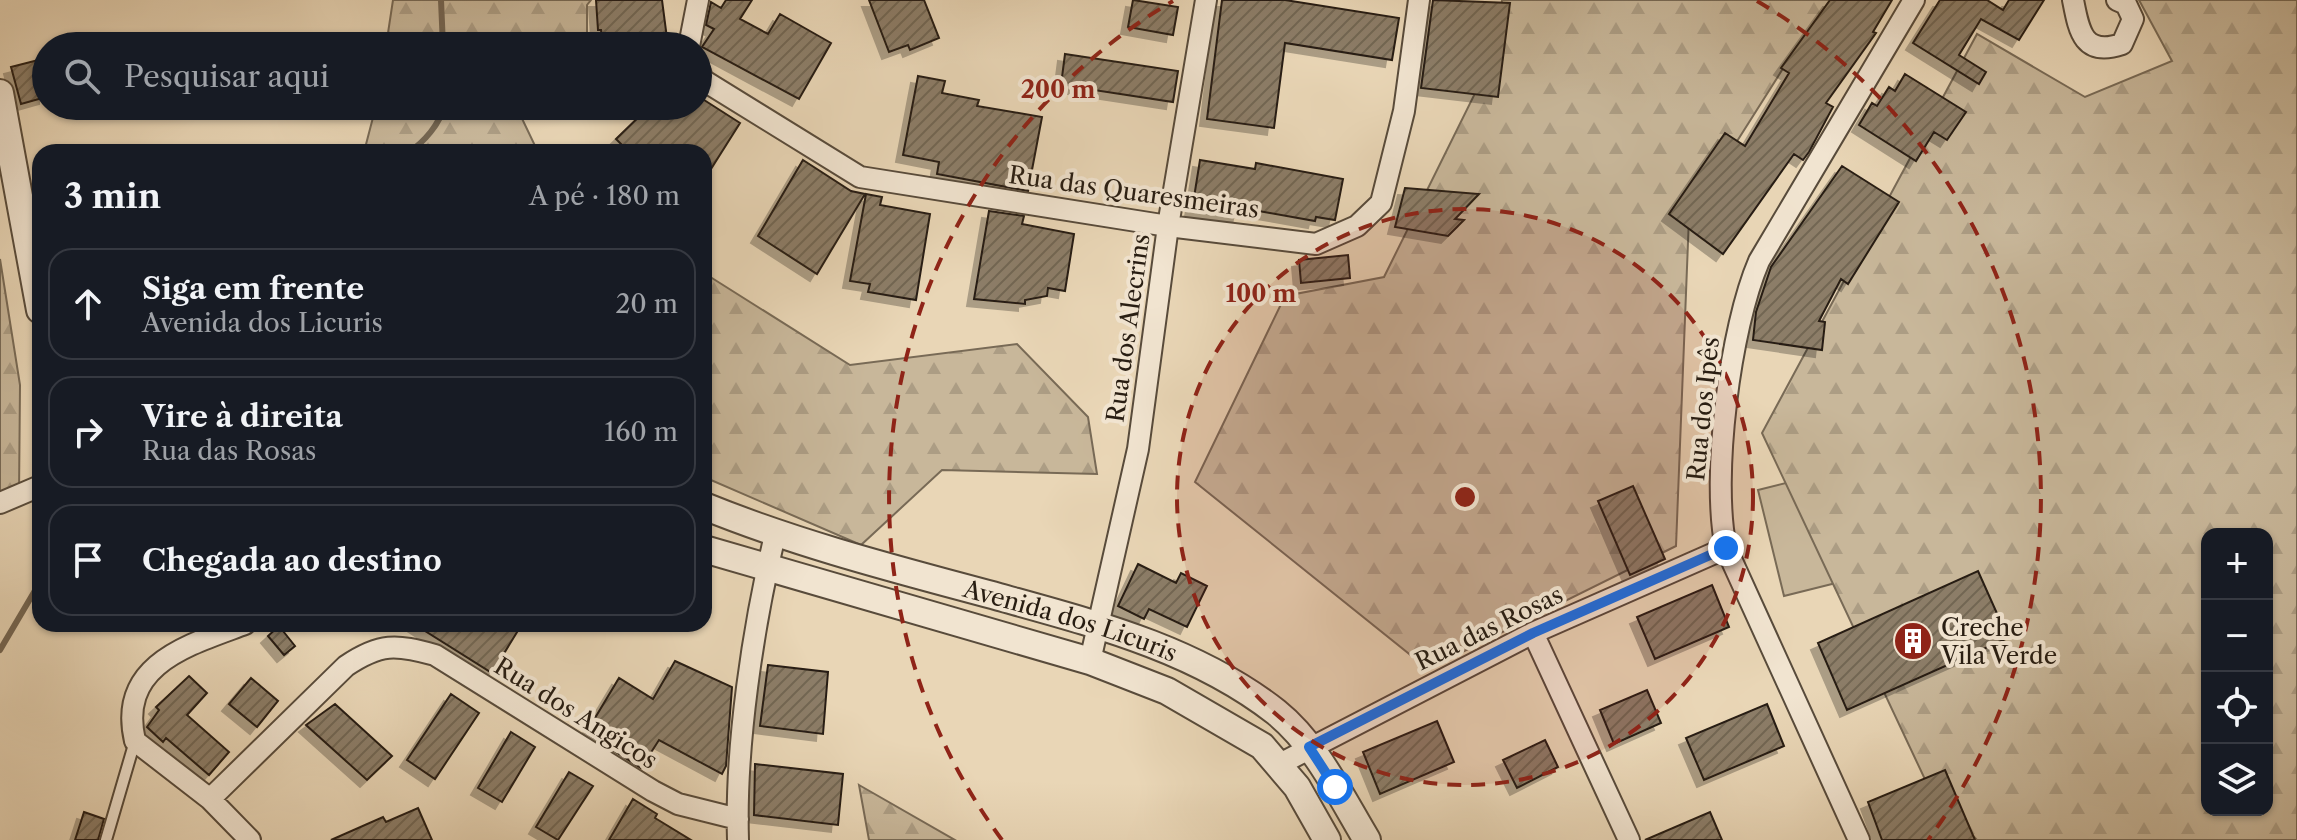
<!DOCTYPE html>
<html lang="pt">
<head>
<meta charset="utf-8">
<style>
	body { margin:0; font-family:"Libre Caslon Text",serif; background:#20242c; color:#f1f3f6 }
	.controls { position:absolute; right:24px; bottom:24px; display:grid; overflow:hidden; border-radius:16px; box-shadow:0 2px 6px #0004 }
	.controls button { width:72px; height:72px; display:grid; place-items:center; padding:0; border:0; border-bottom:2px solid #363941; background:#171b24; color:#f1f3f6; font:40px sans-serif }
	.stop { position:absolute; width:24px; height:24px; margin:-18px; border:6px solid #1a73e8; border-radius:50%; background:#fff }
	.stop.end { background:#1a73e8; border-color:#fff; box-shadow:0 2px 8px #0008 }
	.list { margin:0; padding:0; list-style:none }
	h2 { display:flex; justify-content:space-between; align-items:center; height:104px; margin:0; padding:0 32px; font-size:34px }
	h2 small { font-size:26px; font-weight:400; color:#9ea1a6 }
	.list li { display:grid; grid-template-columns:52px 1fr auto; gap:24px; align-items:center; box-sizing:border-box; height:112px; margin:0 16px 16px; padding:0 16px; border:2px solid #363941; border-radius:24px }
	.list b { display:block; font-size:30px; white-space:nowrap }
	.list p { margin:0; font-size:26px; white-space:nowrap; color:#9ea1a6 }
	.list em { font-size:26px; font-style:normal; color:#9ea1a6 }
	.icon { flex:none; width:44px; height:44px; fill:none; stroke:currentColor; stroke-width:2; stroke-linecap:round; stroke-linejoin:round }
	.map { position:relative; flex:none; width:2297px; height:840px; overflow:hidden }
	.search { position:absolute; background:#171b24; box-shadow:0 2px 6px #0004; left:32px; top:32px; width:680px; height:88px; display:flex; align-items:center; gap:20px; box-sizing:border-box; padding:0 28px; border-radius:44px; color:#9ea1a6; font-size:30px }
	.panel { position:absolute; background:#171b24; box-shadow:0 2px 6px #0004; left:32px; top:144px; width:680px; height:488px; border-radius:24px }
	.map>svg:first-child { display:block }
	.green { fill:#c8b79a; stroke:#786a56; stroke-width:2 }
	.forest { fill:url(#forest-firs); stroke:#786a56; stroke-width:2; fill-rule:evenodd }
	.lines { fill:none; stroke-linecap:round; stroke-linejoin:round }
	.stream { stroke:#746653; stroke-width:6 }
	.building { fill:url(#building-hatch); stroke:#281d12; stroke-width:2; filter:url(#shadow) }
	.service-casing { stroke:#584b3b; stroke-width:14 }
	.minor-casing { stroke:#584b3b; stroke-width:24 }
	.tertiary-casing { stroke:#584b3b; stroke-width:30 }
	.service { stroke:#f1e4d0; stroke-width:10 }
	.minor { stroke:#f1e4d0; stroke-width:20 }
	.tertiary { stroke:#f1e4d0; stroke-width:26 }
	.route { stroke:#1a73e8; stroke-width:10 }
	.ring { fill:none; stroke:#8f2418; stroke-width:4; stroke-dasharray:14 10 }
	.labels { text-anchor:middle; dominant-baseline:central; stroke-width:8; stroke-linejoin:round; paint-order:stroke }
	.street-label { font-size:24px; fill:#281d12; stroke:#f1e4d0 }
	.poi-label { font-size:24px; fill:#281d12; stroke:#f1e4d0; text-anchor:start }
	.centre { fill:#8f2418; stroke:#f1e4d0; stroke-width:4 }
	.ring-label { font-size:24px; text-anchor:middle; font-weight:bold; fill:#8f2418; stroke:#f1e4d0; stroke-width:8; stroke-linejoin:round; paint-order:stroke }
</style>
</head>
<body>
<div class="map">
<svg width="2297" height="840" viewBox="0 0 2297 840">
	<defs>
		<pattern id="forest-firs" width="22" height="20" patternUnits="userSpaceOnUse" patternTransform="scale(2)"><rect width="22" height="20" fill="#c8b79a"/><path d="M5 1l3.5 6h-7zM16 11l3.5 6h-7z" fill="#ac9d84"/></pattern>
		<pattern id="building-hatch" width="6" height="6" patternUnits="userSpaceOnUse" patternTransform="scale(2)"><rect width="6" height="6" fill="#8c7d67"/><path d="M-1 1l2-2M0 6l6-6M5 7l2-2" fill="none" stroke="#726653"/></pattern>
		<filter id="shadow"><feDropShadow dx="-7" dy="7" stdDeviation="0" flood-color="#0004"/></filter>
	</defs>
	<rect width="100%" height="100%" fill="#e9d6b6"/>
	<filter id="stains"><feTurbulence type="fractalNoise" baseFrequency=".0025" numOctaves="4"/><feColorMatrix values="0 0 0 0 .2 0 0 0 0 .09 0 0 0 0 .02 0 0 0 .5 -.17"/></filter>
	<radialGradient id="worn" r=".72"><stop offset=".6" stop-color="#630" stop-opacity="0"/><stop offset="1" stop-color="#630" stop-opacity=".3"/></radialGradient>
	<path class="green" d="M1918 450 1944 556 1784 596 1758 490Z"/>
	<path class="forest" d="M393 0H591L587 5V46H386Z
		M1502 0H1856L1784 67 1689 217 1676 546 1428 669 1195 482 1285 296 1384 277 1497 49Z
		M2139 0H2297V840H1977L1930 790 1762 433 1977 34 2085 97 2172 61ZM2207 534H2267V810H2207Z
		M376 106H516L538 152H364Z
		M0 259 20 385 19 495 0 498Z
		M704 273 850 365 1017 344 1088 417 1097 474 942 470 861 545 704 477Z
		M859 785 955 840H869Z"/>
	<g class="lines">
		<path class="stream" d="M441 0 443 46
			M409 152C424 142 440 124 444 106
			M0 650 40 582"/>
	</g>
	<path class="building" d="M596 0H662L668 46H603L601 30H598Z
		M726 0H752L740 19 768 34 780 14 831 43 799 99 702 47 714 29 706 25 711 2 721 8Z
		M869 0H924L939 38 910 50 908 45 889 52Z
		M1133 0 1178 7 1173 35 1128 27Z
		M1222 0H1285L1399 18 1392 60 1285 43 1274 128 1207 119Z
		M1433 0 1510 3 1498 97 1421 88Z
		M1830 0H1892L1873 32 1876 33 1826 103 1833 107 1809 152 1803 160 1794 154 1723 254 1669 214 1725 133 1745 146 1789 73 1781 68Z
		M1940 0H1987L2003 10 2009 0H2044L2019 40 1981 19 1959 55 1986 72 1979 84 1913 43Z
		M1065 54 1178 71 1173 102 1061 85Z
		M46 58V97L21 104 11 67Z
		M1905 74 1966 112 1947 140 1934 132 1916 161 1859 125 1872 103 1877 106 1889 87 1895 91Z
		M918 76 945 81 942 93 979 100 977 106 1042 117 1028 191 937 174 939 162 903 155Z
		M701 98 740 123 704 180V152H629L616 139 650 106H698Z
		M803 160 851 191 865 194 817 274 758 236Z
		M1200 160 1255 169 1256 163 1343 179 1335 220 1316 217 1315 221 1241 208 1239 217 1192 210Z
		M1842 166 1899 202 1848 284 1841 279 1819 321 1825 322 1822 350 1753 340 1756 312 1771 267Z
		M1405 188 1479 194 1455 219 1464 220 1448 236 1395 227Z
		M866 194 882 197 880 205 930 214 916 300 868 292 870 284 850 281Z
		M989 211 1024 216 1022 224 1074 234 1065 291 1048 288 1047 296 1025 300V304L974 299Z
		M1348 255 1350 278 1301 283 1299 260Z
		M1633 486 1665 559 1630 575 1598 501Z
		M1138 564 1176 583 1181 573 1207 586 1187 627 1149 609 1144 619 1118 606Z
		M1978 571 2008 638 1847 710 1818 643Z
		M1712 585 1729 627 1655 659 1637 617Z
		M414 624H522L492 673Z
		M279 626 295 646 284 655 268 636Z
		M675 661 732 687 726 766 722 774 659 740 641 768 586 733 619 678 653 699Z
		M768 665 828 672 823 734 760 726Z
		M189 676 207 693 187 715 229 752 209 775 166 738 163 742 147 727 159 710 156 707Z
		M251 678 278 701 257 727 229 704Z
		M1647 690 1661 723 1614 744 1600 710Z
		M451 694 479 713 435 779 407 760Z
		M335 704 392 756 367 780 306 725Z
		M1767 704 1784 746 1704 780 1686 738Z
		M1437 721 1454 762 1380 794 1363 752Z
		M511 732 535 747 502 802 478 788Z
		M1545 740 1558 767 1517 788 1503 760Z
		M755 764 843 774 838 825 754 815Z
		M1945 770 1975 840H1882L1868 802Z
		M569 772 593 786 558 840 536 827Z
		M633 799 657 814 655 818 691 840H609Z
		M418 808 432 840H331L383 817 386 822Z
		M84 812 104 819 98 840H75Z
		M1710 812 1722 840H1645Z"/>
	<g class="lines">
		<g class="service-casing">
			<path id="service" d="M106 840 135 741"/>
		</g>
		<g class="minor-casing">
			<path id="minor" d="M2073 0C2079 31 2083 57 2122 44L2133 19 2126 4 2117 0
				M689 46 698 0
				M698 67 703 80 860 177 1168 226 1316 244 1357 226 1381 203 1404 111 1419 0
				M0 503 40 486
				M245 624C189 645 117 664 135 741L210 799 250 840
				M1533 633 1629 840
				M1090 661 1138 449 1168 226 1206 0
				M1280 764 1533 633 1726 548
				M210 799 346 666C380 643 396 644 435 655L653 791 678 804 738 819
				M738 840C735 746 753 627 775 535
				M1859 840 1726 548C1711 477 1730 328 1759 261L1914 0"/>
		</g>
		<g class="tertiary-casing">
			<g id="tertiary">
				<path d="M0 93 40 310"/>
				<path id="s1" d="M704 506C800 545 899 570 999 597 1096 624 1195 649 1276 712 1316 744 1341 797 1367 840"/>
				<path d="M704 549 1090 661 1167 691 1262 746 1297 787 1327 840"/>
			</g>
		</g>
		<use href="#service" class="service"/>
		<use href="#minor" class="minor"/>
		<use href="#tertiary" class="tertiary"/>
	</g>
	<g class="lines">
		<path class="route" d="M1335 787 1309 747 1533 633 1726 548"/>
	</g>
	<circle cx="1465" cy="497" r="288" fill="#8f2418" fill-opacity=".12"/>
	<g class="ring">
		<circle cx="1465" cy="497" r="288"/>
		<path d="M1002 840A576 576 0 0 1 1173 1M1757 1A576 576 0 0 1 1928 840"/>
	</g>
	<defs>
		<g id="building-disc" transform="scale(2)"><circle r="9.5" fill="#8f2418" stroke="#f1e4d0"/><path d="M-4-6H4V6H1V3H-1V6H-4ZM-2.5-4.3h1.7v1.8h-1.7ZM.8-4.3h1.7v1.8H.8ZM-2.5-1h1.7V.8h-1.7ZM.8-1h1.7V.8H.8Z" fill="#fff"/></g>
	</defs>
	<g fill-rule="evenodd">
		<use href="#building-disc" x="1913" y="641"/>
	</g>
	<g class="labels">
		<g class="street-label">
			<text transform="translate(1134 192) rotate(8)">Rua das Quaresmeiras</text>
			<text transform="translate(1128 328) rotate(-82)">Rua dos Alecrins</text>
			<text transform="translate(1703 409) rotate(-84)">Rua dos Ipês</text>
			<text stroke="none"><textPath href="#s1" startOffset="384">Avenida dos Licuris</textPath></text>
			<text transform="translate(1489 628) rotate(-26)">Rua das Rosas</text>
			<text transform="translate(576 713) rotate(32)">Rua dos Angicos</text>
		</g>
		<g class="poi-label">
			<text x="1941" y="627">Creche<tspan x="1941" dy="28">Vila Verde</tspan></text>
		</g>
	</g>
	<circle cx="1465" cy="497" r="12" class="centre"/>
	<g class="ring-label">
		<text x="1058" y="98">200 m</text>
		<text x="1261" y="302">100 m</text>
	</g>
	<rect width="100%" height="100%" filter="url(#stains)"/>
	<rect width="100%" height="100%" fill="url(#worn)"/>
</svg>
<div class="controls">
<button>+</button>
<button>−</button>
<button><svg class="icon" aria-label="locate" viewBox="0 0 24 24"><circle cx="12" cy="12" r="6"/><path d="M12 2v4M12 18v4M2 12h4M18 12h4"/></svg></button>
<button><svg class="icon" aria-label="layers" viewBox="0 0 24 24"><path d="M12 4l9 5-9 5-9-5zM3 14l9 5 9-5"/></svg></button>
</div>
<div class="stop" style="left:1335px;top:787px"></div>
<div class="stop end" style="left:1726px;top:548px"></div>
<div class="search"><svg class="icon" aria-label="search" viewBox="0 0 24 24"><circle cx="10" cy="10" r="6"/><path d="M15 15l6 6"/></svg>Pesquisar aqui</div>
<section class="panel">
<h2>3 min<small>A pé · 180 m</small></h2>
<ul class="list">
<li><svg class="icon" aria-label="ahead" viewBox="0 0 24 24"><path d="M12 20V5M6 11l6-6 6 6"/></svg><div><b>Siga em frente</b><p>Avenida dos Licuris</p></div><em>20 m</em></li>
<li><svg class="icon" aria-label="right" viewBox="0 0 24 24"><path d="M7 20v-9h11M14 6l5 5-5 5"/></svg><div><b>Vire à direita</b><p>Rua das Rosas</p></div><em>160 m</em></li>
<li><svg class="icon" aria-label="arrive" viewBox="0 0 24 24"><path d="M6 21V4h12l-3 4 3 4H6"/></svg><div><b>Chegada ao destino</b></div></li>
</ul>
</section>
</div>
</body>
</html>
